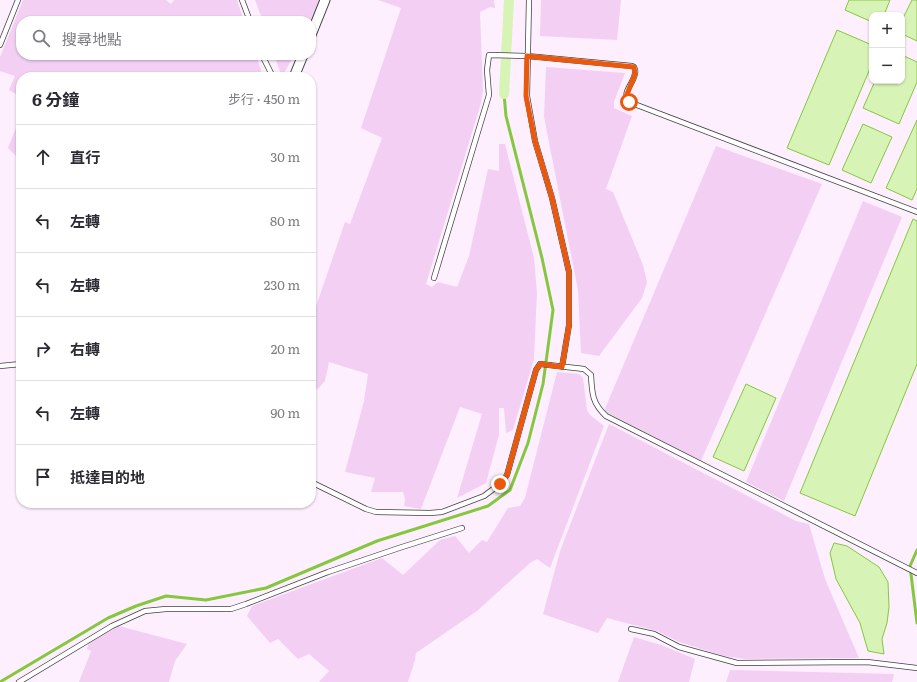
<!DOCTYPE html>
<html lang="zh-TW">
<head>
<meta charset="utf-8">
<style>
	body { margin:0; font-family:Literata,"Noto Sans TC",serif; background:#f2f2f3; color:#2b2b33 }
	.controls { position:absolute; right:12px; top:12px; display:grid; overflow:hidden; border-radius:8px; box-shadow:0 1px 3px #0004 }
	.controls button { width:36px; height:36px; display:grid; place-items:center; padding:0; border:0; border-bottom:1px solid #e1e1e2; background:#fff; color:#2b2b33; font:20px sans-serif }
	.stop { position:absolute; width:12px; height:12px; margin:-9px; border:3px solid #ea580c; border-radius:50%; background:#fff }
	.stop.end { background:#ea580c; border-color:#fff; box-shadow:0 1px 4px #0008 }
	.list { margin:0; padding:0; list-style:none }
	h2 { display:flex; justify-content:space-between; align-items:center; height:52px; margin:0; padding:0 16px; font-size:17px }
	h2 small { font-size:13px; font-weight:400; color:#7c7c81 }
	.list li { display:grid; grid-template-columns:26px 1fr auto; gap:12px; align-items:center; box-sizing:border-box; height:64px; padding:0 16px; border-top:1px solid #e1e1e2 }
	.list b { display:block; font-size:15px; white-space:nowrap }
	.list em { font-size:13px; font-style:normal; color:#7c7c81 }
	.icon { flex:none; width:22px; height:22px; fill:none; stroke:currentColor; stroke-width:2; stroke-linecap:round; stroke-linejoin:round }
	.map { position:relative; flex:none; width:917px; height:682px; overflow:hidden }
	.search { position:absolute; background:#fff; box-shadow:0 1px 3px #0004; left:16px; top:16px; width:300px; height:44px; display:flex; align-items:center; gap:10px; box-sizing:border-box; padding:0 14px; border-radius:16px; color:#7c7c81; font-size:15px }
	.panel { position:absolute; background:#fff; box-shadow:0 1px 3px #0004; left:16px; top:72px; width:300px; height:436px; border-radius:16px }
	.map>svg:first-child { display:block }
	.farmland { fill:#f3d0f3 }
	.water { fill:#d7f3b6; stroke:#86c740 }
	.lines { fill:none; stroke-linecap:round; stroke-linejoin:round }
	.stream { stroke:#86c740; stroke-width:3 }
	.canal { stroke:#d7f3b6; stroke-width:10 }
	.service-casing { stroke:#414141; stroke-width:6 }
	.minor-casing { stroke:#414141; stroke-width:11 }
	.service { stroke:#fff; stroke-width:4.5 }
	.minor { stroke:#fff; stroke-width:9 }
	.route { stroke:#ea580c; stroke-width:5 }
</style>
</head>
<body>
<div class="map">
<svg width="917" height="682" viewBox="0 0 917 682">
	<rect width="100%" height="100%" fill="#fdeffe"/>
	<path class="farmland" d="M23 0H166L171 4 174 0H237L244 21H21V55H256L263 77H21V97L9 90 15 76 0 71V57Z
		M255 0H320L311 25V21H263Z
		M378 0H494L495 8 490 7 480 12 483 91 481 103 426 284 432 287 438 282 457 287 469 256 488 169 499 171V144H505L534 258 537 293 534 359 513 430 506 433 504 408H499V435L486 483 457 498 482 414 460 407 421 509 404 506 405 499 403 492H371L375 478 345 472 364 401 368 374 329 362 325 381 318 389 311 386V321L345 222 350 224 382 138 361 128 401 8Z
		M541 0H621L617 40 540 36Z
		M274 55H294L282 77Z
		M546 67 625 73 614 102V108L632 116 606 189 613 192 643 265 647 282 642 298 599 356 581 353 578 290 544 117Z
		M21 115V161L8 148Z
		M716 146 822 184 701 461 604 411Z
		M863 201 902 217 784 501 746 482Z
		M557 372 579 374 583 378 587 410 590 415 604 426 550 568 537 559 530 563 477 611 416 653 415 660 408 682H319L329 671 309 654 298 659 278 639 270 643 247 616 252 606 382 558 403 575 440 540 455 536 469 553 482 540 487 542 508 508 520 506 525 498Z
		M609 424 796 521 809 524 825 579 859 658 745 659 724 656 679 642 657 631 607 618 598 633 543 614 560 551Z
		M119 626 187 644 175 661 169 682H79L91 651 87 649 89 642Z
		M634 637 661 645 695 659 689 682H618Z
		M730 670 894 674 892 682H726Z"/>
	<path class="water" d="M849 0H890L884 15H872V22L845 10Z
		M912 0H917V41L902 34V20Z
		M837 30 872 45V64L829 165 787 148Z
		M902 55 917 62V82L899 124 863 108 875 81H902Z
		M917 120V189L912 200 886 188Z
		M863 124 892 137 871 183 842 170Z
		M913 219 917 221V364L855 516 800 493Z
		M746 384 776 398 744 471 713 457Z
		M834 543 847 546 879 567 888 582 889 607 887 623 882 639 884 654 868 651 860 623 836 579 830 553Z"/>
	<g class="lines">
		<path class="stream" d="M917 550 910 566 917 623
			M0 682 108 618 136 606 166 596 206 600 266 588 377 541 488 506 510 490 528 443 543 384 553 310 542 258 506 116 504 94"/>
		<path class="canal" d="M504 94 509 0"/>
		<g class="service-casing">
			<path id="service" d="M242 0 250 21
				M529 0 527 96 535 141 552 198 569 272V325L562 367
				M0 45 18 0
				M262 55 273 77
				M434 278 489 95 487 70 489 55 527 56 632 66 634 67C635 69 636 71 635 73 634 84 621 92 629 102L917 212
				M0 366 21 364
				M311 482 366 509 376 512 430 513 442 512 484 496 500 484 507 475 536 370 540 364 584 369 591 375C592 393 592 403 606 416L917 573
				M631 629 654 634 679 647 737 663 867 662 917 668
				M19 682 112 626 145 611 166 609H231L246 604 328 572 399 548 462 528"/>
		</g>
		<g class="minor-casing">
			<path id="minor" d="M311 35 325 0
				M294 77 303 55"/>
		</g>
		<use href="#service" class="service"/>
		<use href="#minor" class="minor"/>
	</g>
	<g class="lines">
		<path class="route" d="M500 484 507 475 536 370 540 364 562 367 569 325V272L552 198 535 141 526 96 527 56 634 67 635 74 626 97 629 102"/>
	</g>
</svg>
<div class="controls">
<button>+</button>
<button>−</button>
</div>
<div class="stop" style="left:629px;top:102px"></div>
<div class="stop end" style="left:500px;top:484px"></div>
<div class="search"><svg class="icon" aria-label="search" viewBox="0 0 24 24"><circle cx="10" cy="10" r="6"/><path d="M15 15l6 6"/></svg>搜尋地點</div>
<section class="panel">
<h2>6 分鐘<small>步行 · 450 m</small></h2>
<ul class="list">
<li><svg class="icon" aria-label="ahead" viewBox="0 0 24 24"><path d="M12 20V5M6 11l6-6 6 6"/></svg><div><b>直行</b></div><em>30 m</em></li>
<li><svg class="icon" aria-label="left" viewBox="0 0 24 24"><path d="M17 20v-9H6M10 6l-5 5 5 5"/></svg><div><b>左轉</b></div><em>80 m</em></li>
<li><svg class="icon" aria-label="left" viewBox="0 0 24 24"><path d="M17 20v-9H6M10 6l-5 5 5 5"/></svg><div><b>左轉</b></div><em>230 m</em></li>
<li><svg class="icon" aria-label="right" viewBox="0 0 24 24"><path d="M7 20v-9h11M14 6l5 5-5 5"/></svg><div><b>右轉</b></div><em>20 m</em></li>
<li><svg class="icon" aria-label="left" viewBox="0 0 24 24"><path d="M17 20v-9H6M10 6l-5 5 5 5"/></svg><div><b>左轉</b></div><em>90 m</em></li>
<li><svg class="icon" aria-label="arrive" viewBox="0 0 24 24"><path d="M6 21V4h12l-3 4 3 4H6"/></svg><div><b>抵達目的地</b></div></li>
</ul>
</section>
</div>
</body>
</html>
